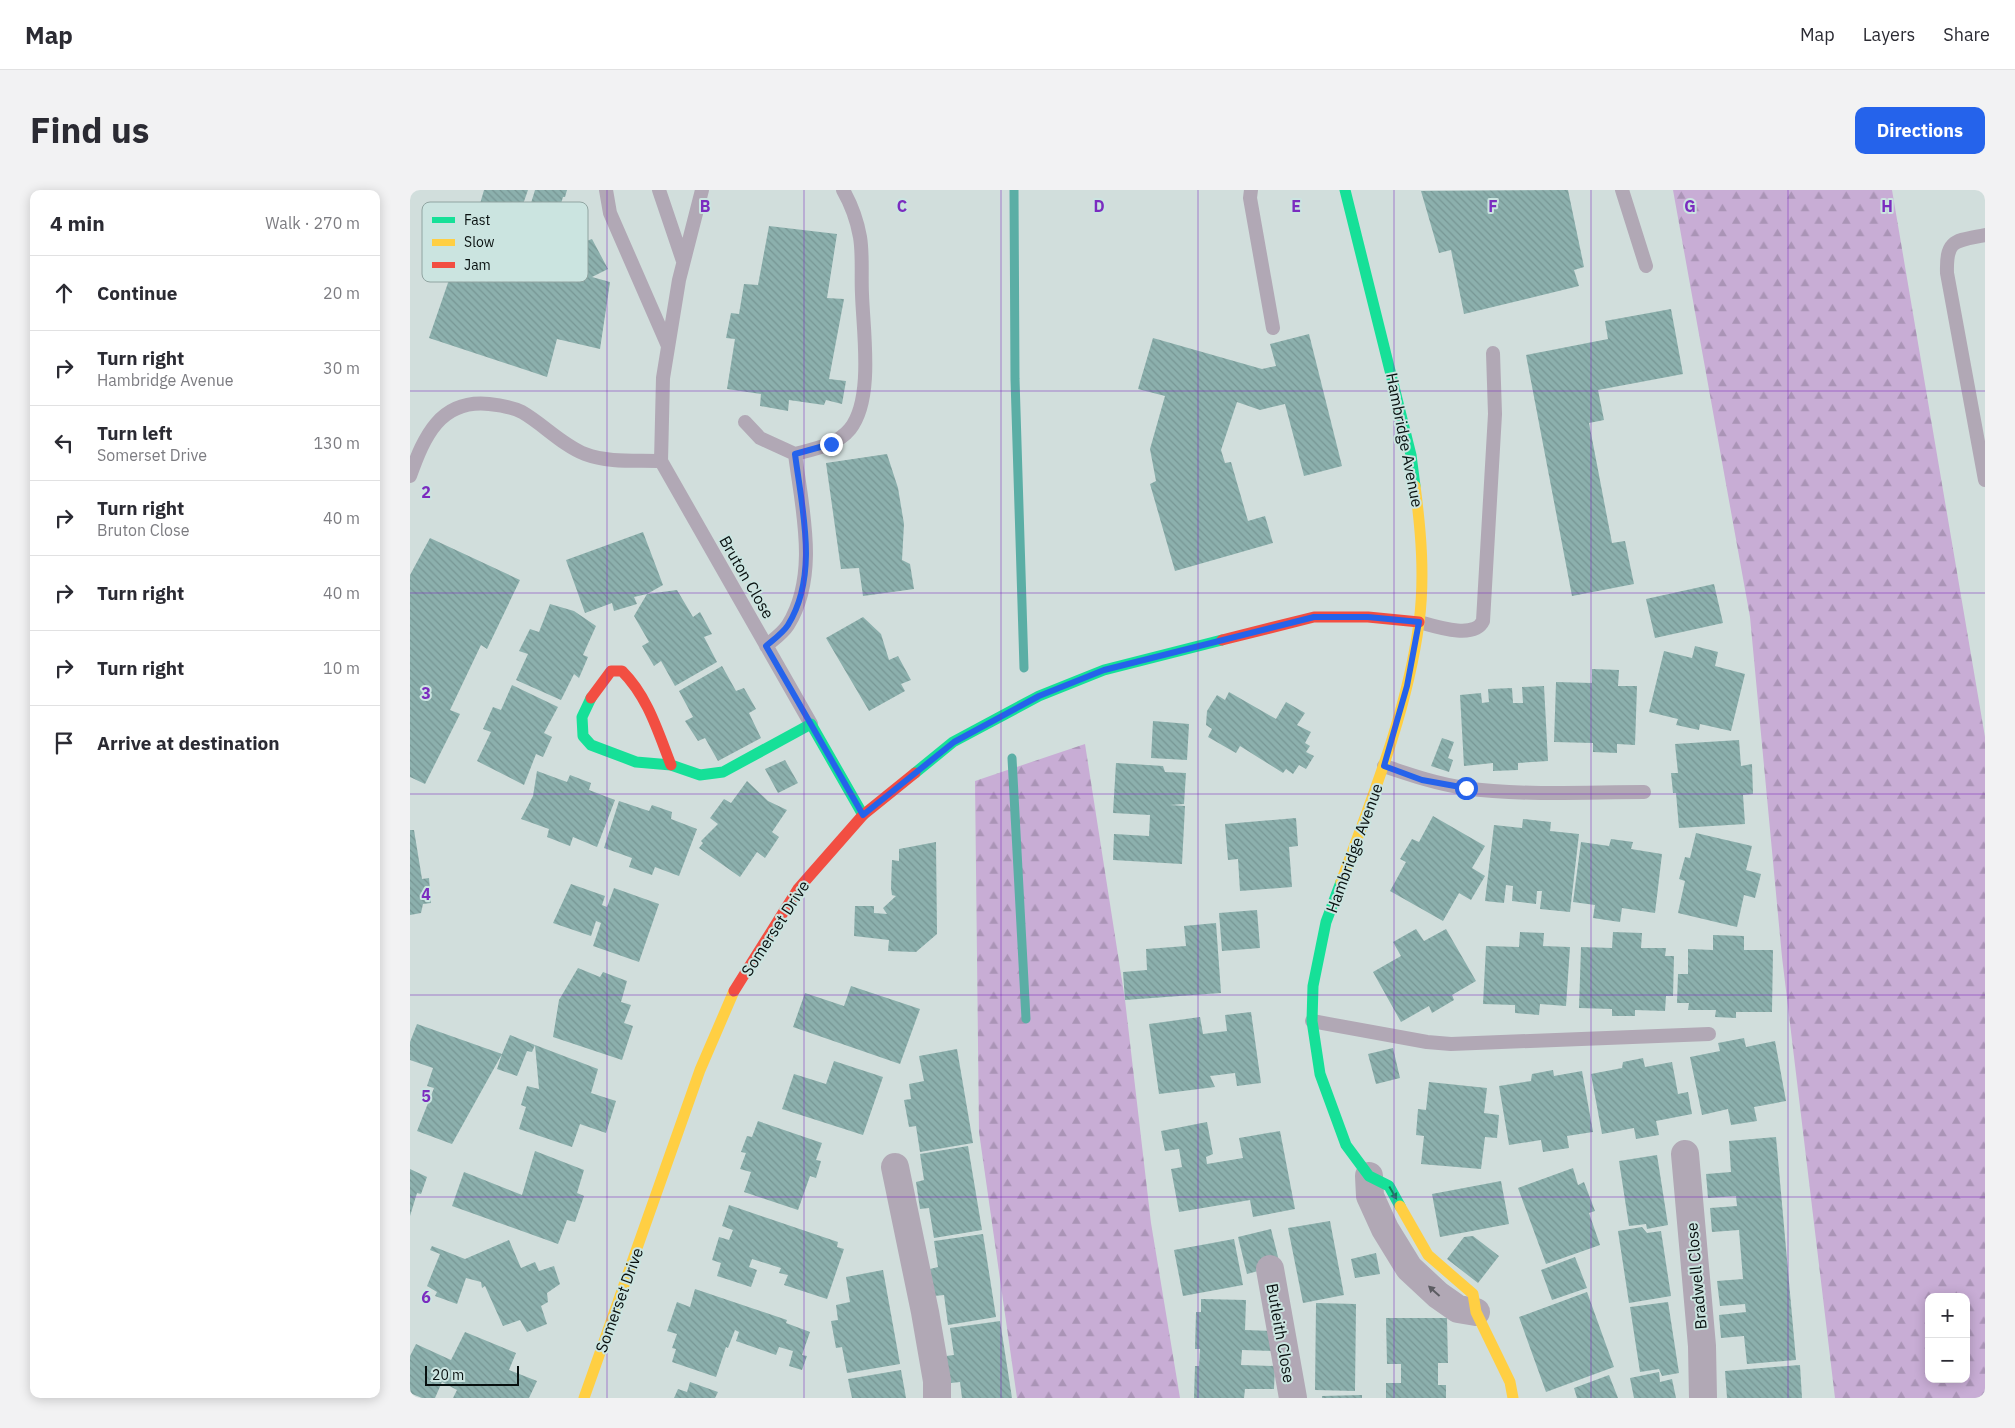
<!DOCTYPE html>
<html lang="en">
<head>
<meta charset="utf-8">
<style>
	body { margin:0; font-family:"IBM Plex Sans",sans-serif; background:#f2f2f3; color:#2b2b33 }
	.controls { position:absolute; right:15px; bottom:15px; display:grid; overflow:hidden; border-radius:10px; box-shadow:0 2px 12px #0003 }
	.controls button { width:45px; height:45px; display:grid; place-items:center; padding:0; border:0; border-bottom:1px solid #e1e1e2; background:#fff; color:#2b2b33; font:25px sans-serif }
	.scale { position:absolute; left:15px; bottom:12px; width:94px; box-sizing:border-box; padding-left:5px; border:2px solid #08100f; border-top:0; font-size:14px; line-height:18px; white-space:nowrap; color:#08100f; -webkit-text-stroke:4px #cbe4e0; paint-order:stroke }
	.stop { position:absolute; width:15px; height:15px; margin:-11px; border:4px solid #2563eb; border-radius:50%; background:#fff }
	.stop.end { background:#2563eb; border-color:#fff; box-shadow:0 1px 5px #0008 }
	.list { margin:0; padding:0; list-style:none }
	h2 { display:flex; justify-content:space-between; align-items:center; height:65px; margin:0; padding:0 20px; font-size:21px }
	h2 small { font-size:16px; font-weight:400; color:#7c7c81 }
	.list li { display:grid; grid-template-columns:32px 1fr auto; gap:15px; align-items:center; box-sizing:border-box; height:75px; padding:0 20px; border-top:1px solid #e1e1e2 }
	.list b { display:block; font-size:19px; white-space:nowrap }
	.list p { margin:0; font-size:16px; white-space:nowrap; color:#7c7c81 }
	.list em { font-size:16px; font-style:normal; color:#7c7c81 }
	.icon { flex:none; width:28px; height:28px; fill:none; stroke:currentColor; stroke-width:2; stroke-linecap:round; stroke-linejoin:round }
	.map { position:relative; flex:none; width:1575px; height:1208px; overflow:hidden; border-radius:10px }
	header { display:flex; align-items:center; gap:30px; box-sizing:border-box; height:70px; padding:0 25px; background:#fff; border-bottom:1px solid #e1e1e2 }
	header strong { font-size:24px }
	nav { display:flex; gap:28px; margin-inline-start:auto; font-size:18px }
	.intro { display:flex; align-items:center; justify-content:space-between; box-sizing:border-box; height:120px; padding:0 30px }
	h1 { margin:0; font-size:35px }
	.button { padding:12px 22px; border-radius:10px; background:#2563eb; color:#fff; font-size:18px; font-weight:700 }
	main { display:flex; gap:30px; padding:0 30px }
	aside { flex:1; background:#fff; border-radius:10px; box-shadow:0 2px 12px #0003 }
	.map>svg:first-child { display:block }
	.forest { fill:url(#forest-firs); fill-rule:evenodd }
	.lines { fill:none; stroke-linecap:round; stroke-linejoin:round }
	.stream { stroke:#5baea5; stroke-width:9 }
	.building { fill:url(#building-back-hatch) }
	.lane { stroke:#b1a8b5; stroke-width:14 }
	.street { stroke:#b1a8b5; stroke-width:28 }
	.fast { stroke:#16e098; stroke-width:11 }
	.slow { stroke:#ffcf43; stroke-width:11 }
	.jam { stroke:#f24e42; stroke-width:11 }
	.oneway { fill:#10825a }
	.oneway2 { fill:#5c5c62 }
	.route { stroke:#2563eb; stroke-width:6 }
	.grid { fill:none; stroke:#7b2cbf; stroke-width:1; stroke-opacity:0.55 }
	.labels { text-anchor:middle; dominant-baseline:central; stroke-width:4; stroke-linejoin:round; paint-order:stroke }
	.street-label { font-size:16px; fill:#08100f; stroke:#cbe4e0 }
	.key { fill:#cbe4e0; stroke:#90a4a1; stroke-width:1 }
	.key-label { font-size:14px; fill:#08100f }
	.grid-label { font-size:16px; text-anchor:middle; font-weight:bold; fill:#7b2cbf; stroke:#cbe4e0; stroke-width:4; stroke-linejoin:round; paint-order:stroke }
</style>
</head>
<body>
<header>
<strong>Map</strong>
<nav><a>Map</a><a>Layers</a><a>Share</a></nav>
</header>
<div class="intro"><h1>Find us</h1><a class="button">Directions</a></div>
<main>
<aside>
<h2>4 min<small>Walk · 270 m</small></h2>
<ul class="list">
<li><svg class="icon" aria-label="ahead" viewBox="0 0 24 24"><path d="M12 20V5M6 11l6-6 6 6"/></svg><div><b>Continue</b></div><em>20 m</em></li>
<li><svg class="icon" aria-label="right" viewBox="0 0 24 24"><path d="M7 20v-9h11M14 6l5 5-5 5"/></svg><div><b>Turn right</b><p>Hambridge Avenue</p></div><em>30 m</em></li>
<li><svg class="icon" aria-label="left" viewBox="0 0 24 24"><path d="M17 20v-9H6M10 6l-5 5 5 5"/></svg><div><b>Turn left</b><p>Somerset Drive</p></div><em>130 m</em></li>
<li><svg class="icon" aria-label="right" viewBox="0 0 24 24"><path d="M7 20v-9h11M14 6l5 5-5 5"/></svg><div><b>Turn right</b><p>Bruton Close</p></div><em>40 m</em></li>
<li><svg class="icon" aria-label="right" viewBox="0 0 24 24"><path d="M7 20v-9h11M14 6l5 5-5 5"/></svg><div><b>Turn right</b></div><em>40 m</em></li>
<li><svg class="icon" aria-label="right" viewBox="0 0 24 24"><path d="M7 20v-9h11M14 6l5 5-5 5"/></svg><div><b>Turn right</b></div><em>10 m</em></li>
<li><svg class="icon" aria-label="arrive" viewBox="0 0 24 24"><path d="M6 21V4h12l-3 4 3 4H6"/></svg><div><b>Arrive at destination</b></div></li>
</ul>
</aside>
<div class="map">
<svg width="1575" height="1208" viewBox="0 0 1575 1208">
	<defs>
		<pattern id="forest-firs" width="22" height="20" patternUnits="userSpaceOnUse" patternTransform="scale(1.25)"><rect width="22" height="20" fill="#c8add5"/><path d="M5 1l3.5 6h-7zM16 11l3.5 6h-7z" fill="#aa94b6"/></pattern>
		<pattern id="building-back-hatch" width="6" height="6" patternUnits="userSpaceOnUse" patternTransform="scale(1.25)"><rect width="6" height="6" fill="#8cb0ad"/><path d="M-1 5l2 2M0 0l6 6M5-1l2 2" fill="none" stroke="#779694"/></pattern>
	</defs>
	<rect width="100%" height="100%" fill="#d1dedc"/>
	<path class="forest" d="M1263 0H1482L1575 547V1208H1425L1372 767 1340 427ZM1519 1107H1556V1189H1519Z
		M675 554 715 810 741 1033 770 1208H607L569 942 565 591Z"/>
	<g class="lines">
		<path class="stream" d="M604 0 605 189 614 478
			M602 568 616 829"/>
	</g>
	<path class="building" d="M74 0H118L111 20 87 13 80 31 130 49 135 29 118 23 125 0H157L155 7H153L148 23 152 24 144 48 165 55 182 49 198 79 182 87 200 92 190 159 147 149 137 187 19 148 52 52H59Z
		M1158 0 1174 77 1164 80 1169 96 1054 124 1041 60 1029 63 1011 1Z
		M359 36 427 44 417 108 434 109 419 189 436 191 432 214 416 210 414 215 379 210 378 221 350 216 351 204 317 199 325 149 316 148 321 123 329 124 334 94 348 95Z
		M1261 119 1273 184 1188 200 1194 230 1179 233 1202 353 1215 351 1224 394 1162 406 1116 165 1198 149 1195 131Z
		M899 144 932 276 894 286 875 214 850 220 827 212 811 260 815 273 821 272 838 331 855 326 863 353 765 381 740 294 746 291 740 259 755 206 728 199 743 148 852 179 866 176 860 154Z
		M477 264 488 298 494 334 492 370 500 374 504 399 453 406 449 378 431 379 416 273Z
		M233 342 253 395 237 404 267 400 283 427 290 422 302 444 294 447 307 472 265 496 251 471 244 476 232 456 239 452 224 426 237 404 224 407 227 414 204 421 202 413 175 423 156 370Z
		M20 348 110 390 77 459 71 455 40 520 50 524 15 594 0 587V385Z
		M1304 394 1313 433 1245 448 1236 409Z
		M140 414 164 421 186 436 173 465 178 467 169 488 164 484 151 510 106 490 118 464 109 461 120 439 129 442Z
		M453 427 471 444 479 470 488 466 501 490 491 494 495 501 459 521 416 448Z
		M1285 456 1308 462 1305 476 1335 484 1321 541 1290 534 1289 540 1266 535 1268 529 1239 522 1254 461 1282 468Z
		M312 476 326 501 334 498 346 519 339 523 351 548 308 571 295 548 288 551 275 531 283 527 269 501Z
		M1182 479 1209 480 1208 496H1227L1225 555 1207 554V563L1183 562V553L1144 552 1146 492 1182 493Z
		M102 495 148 517 134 543 142 547 133 567 126 564 114 595 67 571 81 542 73 539 83 517 91 520Z
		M1134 496 1138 571 1108 573V580L1083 581V573L1054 576 1050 505 1071 503 1072 513 1079 512 1078 499 1102 498 1103 513H1113L1112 497Z
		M819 502 866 529 876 512 895 523 887 535 901 542 895 553 900 556 896 562 904 566 896 579 889 575 883 584 876 579 873 583 830 556 826 563 798 547 802 539 796 535 797 521 807 505 815 510Z
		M743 531 779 534 777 570 741 568Z
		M1032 548 1044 552 1038 568 1043 570 1039 582 1021 576Z
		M1329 550 1331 576 1342 574 1343 604 1333 605 1335 634 1269 638 1266 603H1263L1261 583H1268L1265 554Z
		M375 570 388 593 368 603 355 579Z
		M706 573 753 576 755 582 776 583 774 614 760 615 775 616 772 674 703 670 704 644 739 646 740 625 703 623Z
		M127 581 157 592 160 585 181 593 179 600 205 610 187 657 163 647 160 656 137 647 139 639 111 629 123 606Z
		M337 591 358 611 377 620 362 642 369 647 355 668 347 662 330 687 289 658 293 653 291 651 308 634 300 628 314 609 321 613Z
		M209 611 239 621 242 615 262 622 261 629 287 639 269 686 245 677 242 685 219 677 222 668 194 658Z
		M1023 626 1075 656 1062 678 1075 686 1061 710 1049 703 1033 731 980 701 996 672 990 669 1002 649 1009 652Z
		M886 628 888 656 879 657 882 697 830 701 828 669 818 670 815 634Z
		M1113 629 1141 632 1140 641 1169 644 1160 722 1130 719 1132 701H1127L1126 714 1102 711 1103 696 1096 695 1094 713 1075 711 1084 635 1112 638Z
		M0 640H4L12 689 19 688 21 713 13 714 11 723 0 725Z
		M1286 643 1342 656 1336 680 1351 684 1345 708 1334 705 1327 737 1268 723 1275 691 1269 689 1275 667 1280 668Z
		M1201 649 1223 652 1221 659 1252 664 1245 723 1212 718 1210 732 1183 728 1185 715 1163 712 1171 652 1199 656Z
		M526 652 527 744 506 762 478 761 479 750 444 746 445 716H464V723L477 724 473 718 486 706 482 705 481 698 482 670 489 671V659Z
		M161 694 195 706 192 715 197 717 204 698 249 714 229 772 183 756 191 733 186 731 181 746 143 733Z
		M847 720 850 758 812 761 809 723Z
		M806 733 811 803 715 810 713 782 737 780 736 759 776 756 774 736Z
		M1006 739 1014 751 1036 739 1066 791 1042 805 1044 810 1022 823 1019 816 991 832 963 782 991 766 983 752Z
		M1110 742 1134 743 1133 756 1160 757 1156 816 1130 814 1129 825 1105 823V815L1073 814 1076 756 1109 757Z
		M1203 742 1232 743 1231 758H1256L1255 766H1264L1263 806H1256L1255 821 1225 820V826H1202V819L1169 818 1171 757 1202 758Z
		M1303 745 1334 746V760H1363L1362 822H1326V828L1305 827 1306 820H1278L1279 813H1267L1268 784H1278V759L1303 760Z
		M168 778 190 787 193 782 217 791 211 812 221 815 214 833 223 836 212 870 143 847 149 810Z
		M441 796 510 819 490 874 383 837 395 803 434 816Z
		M841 822 851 893 827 896 825 883 800 886 805 897 749 904 739 834 790 827 793 844 817 841 815 825Z
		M7 834 92 864 100 845 125 855 122 862 117 861 107 886 87 879 92 864 42 954 7 941 24 898 17 896 23 878 0 870V852Z
		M1334 848 1336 857 1365 851 1376 911 1344 917 1347 931 1321 935 1318 919 1292 925 1280 867 1310 861 1308 853Z
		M125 855 188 879 181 903 206 911 196 943 170 934 162 957 109 939 116 917 111 915 117 896 129 899Z
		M983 858 990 888 966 894 958 864Z
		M547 859 563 953 510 962 506 936 499 937 494 910 501 909 499 894 514 891 509 866Z
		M1233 868 1235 877 1262 872 1268 904 1278 902 1282 924 1246 931 1249 945 1226 949 1224 938 1192 944 1181 884 1212 878 1213 872Z
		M424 871 473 887 453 945 372 919 384 884 416 894Z
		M1143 880 1144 886 1172 881 1183 942 1157 946 1159 958 1133 962 1131 950 1099 955 1089 896 1121 891 1122 884Z
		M1019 892 1077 898 1074 923 1089 925 1087 948 1075 947 1071 979 1011 974 1014 946 1006 945 1008 919 1016 920Z
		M348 931 412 953 406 970 411 971 406 988 400 986 388 1020 334 1002 341 982 330 979 336 963 331 962 337 946 342 947Z
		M797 932 803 964 796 967 797 974 833 968 829 948 870 941 885 1019 843 1027 840 1010 769 1022 761 979 772 977 769 959 755 961 751 941Z
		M1366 947 1386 1170 1337 1174 1334 1146 1311 1148 1309 1125 1336 1122 1335 1114 1310 1116 1307 1091 1333 1089 1329 1040 1302 1042 1300 1018 1327 1016 1326 1006 1298 1008 1296 984 1321 982 1319 951Z
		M558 956 572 1040 524 1048 519 1018 510 1019 506 992 514 990 510 964Z
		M125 961 174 980 167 1003 174 1006 165 1032 157 1030 148 1054 42 1016 54 982 112 1005Z
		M1247 965 1258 1035 1237 1039 1236 1034 1219 1036 1209 971Z
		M1163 978 1168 995 1174 992 1185 1021 1179 1023 1190 1055 1136 1074 1108 998Z
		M0 979 17 987 11 1004 7 1003 0 1026Z
		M1091 991 1099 1034 1030 1047 1022 1004Z
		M319 1015 428 1052 427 1057 434 1059 417 1109 374 1095 378 1085 369 1083 371 1078 342 1069 339 1077 347 1080 341 1097 307 1086 311 1073 302 1070 309 1047 319 1050 323 1040 312 1036Z
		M920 1031 934 1105 893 1113 878 1038Z
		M1232 1037 1237 1043 1251 1041 1261 1106 1219 1113 1208 1041Z
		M861 1039 870 1075 837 1084 828 1047Z
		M573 1044 586 1127 538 1135 534 1105 524 1106 520 1079 528 1077 524 1051Z
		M1063 1046 1089 1066 1068 1093 1037 1069 1054 1047Z
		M824 1049 833 1095 773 1106 764 1060Z
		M99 1050 111 1078 125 1072 129 1081 144 1076 150 1094 137 1103 138 1112 131 1116 137 1134 117 1142 110 1130 93 1136 75 1096 72 1098 71 1092 56 1088 47 1114 25 1106 27 1102 17 1096 30 1064 20 1060 22 1056 55 1069Z
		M966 1063 970 1084 945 1088 941 1069Z
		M1165 1067 1177 1098 1142 1110 1131 1080Z
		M473 1080 490 1174 437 1183 432 1157 426 1158 421 1131 428 1130 426 1115 440 1112 436 1087Z
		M285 1099 377 1130 376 1133 400 1142 392 1165 397 1166 392 1180 379 1176 383 1161 369 1157 366 1165 326 1151 329 1142 325 1140 318 1158 316 1157 306 1187 262 1172 266 1159 262 1158 267 1144 257 1141 267 1112 280 1117Z
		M1177 1102 1204 1177 1136 1202 1109 1127Z
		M791 1109 836 1110 835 1140 864 1141 863 1161 832 1160 831 1175 865 1176 864 1199H835L834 1208H784L785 1176H789L790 1159H785L786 1122H791Z
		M1258 1112 1269 1183 1252 1186 1249 1179 1230 1182 1220 1117Z
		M906 1113 946 1114 945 1201 905 1200Z
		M976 1128H1037L1038 1173H1028V1195H1036V1208H976V1193H991V1174H977Z
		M590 1131 602 1208H552L550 1192 541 1193 536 1166 544 1165 540 1138Z
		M55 1142 106 1163 99 1180 127 1191 119 1208H43L47 1200 32 1192 25 1208H12L0 1203V1166L6 1154 41 1170Z
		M1390 1175 1392 1208H1317L1315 1181Z
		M491 1180 496 1208H442L438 1189Z
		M1249 1182 1250 1192 1262 1189 1266 1208H1224L1220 1188Z
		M1199 1185 1208 1208H1167L1164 1198Z
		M280 1192 308 1202 305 1208H264L268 1199 277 1202Z
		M952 1205V1208H912V1206Z"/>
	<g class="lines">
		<path class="lane" d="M196 0 200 23 258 156
			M249 0 273 71
			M841 0 840 8 863 138
			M1212 0 1236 76
			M1575 45C1545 51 1536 49 1537 83L1575 290
			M335 232 350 248 385 264
			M251 271 401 534
			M251 271 253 188 269 90 292 0
			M0 286C14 247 30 209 79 214 89 215 102 217 112 222 133 234 152 255 175 264 199 273 226 270 251 271
			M1009 432C1024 436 1064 450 1073 431L1085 224 1083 163
			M356 456C363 450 373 443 378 435 409 385 392 319 385 264 404 259 427 255 440 239 464 209 453 140 452 104 451 85 453 65 450 47 447 30 441 14 433 0
			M974 576C1001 585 1027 594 1055 598 1110 606 1178 602 1234 602
			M902 831 1017 852 1041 854 1299 844"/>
		<path class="street" d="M1275 964 1292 1156 1293 1208
			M485 977 515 1122 527 1191V1208
			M959 986 960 1006 975 1039 999 1078 1028 1105 1048 1119 1066 1122
			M860 1079 883 1208"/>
		<path class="fast" d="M935 0 1001 265 1005 296
			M181 508 172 527 173 546 181 555 226 572 261 575 290 585 313 582 401 534 453 625
			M505 583 543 552 629 506 694 480 812 450
			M931 692 916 732 903 796 902 831 910 884 936 955 959 986 979 996 990 1016"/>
		<path class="slow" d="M931 692C962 608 997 523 1009 433 1015 387 1011 341 1005 296
			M990 1016 1018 1065 1063 1104 1066 1122 1100 1192 1103 1208
			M174 1208 290 880 324 801"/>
		<path class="jam" d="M812 450 904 427H958L1009 432
			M181 508 201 481H212C238 507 248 542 261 575
			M324 801 388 699 453 625 505 583"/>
	</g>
	<defs><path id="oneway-solid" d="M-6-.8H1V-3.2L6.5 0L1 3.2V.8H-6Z" transform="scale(1.25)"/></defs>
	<use class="oneway" href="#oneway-solid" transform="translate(983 1003) rotate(60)"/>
	<use class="oneway2" href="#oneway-solid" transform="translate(1024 1101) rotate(-138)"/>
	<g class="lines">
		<path class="route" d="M421 254 385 264C392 319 409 385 378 435 373 443 363 450 356 456L453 625 544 552 629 506 694 480 904 427H958L1009 432 997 496 974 576 1012 590 1056 598"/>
	</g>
	<path class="grid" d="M197 0V1208M394 0V1208M591 0V1208M788 0V1208M984 0V1208M1181 0V1208M1378 0V1208M0 201H1575M0 403H1575M0 604H1575M0 805H1575M0 1007H1575"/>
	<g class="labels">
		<g class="street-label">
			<text transform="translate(995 250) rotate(79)">Hambridge Avenue</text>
			<text transform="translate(337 387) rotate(60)">Bruton Close</text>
			<text transform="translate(944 658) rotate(-70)">Hambridge Avenue</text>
			<text transform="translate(365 738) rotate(-57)">Somerset Drive</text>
			<text transform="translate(1286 1086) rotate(-95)">Bradwell Close</text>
			<text transform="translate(209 1110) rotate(-70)">Somerset Drive</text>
			<text transform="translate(871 1143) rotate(80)">Butleith Close</text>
		</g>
	</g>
	<rect x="12" y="12" width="166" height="80" rx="8" class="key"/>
	<rect x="22" y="27" width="23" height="6" fill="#16e098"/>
	<rect x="22" y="49" width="23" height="7" fill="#ffcf43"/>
	<rect x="22" y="72" width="23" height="6" fill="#f24e42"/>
	<g class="key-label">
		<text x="54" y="35">Fast</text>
		<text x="54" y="57">Slow</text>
		<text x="54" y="80">Jam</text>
	</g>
	<g class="grid-label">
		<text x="295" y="22">B</text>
		<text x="492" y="22">C</text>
		<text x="689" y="22">D</text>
		<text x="886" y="22">E</text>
		<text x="1083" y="22">F</text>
		<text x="1280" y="22">G</text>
		<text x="1477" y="22">H</text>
		<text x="16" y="308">2</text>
		<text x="16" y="509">3</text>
		<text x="16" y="710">4</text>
		<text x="16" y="912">5</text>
		<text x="16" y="1113">6</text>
	</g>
</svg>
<div class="controls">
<button>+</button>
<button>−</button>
</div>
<div class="scale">20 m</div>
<div class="stop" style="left:1056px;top:598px"></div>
<div class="stop end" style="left:421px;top:254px"></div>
</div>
</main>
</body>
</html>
